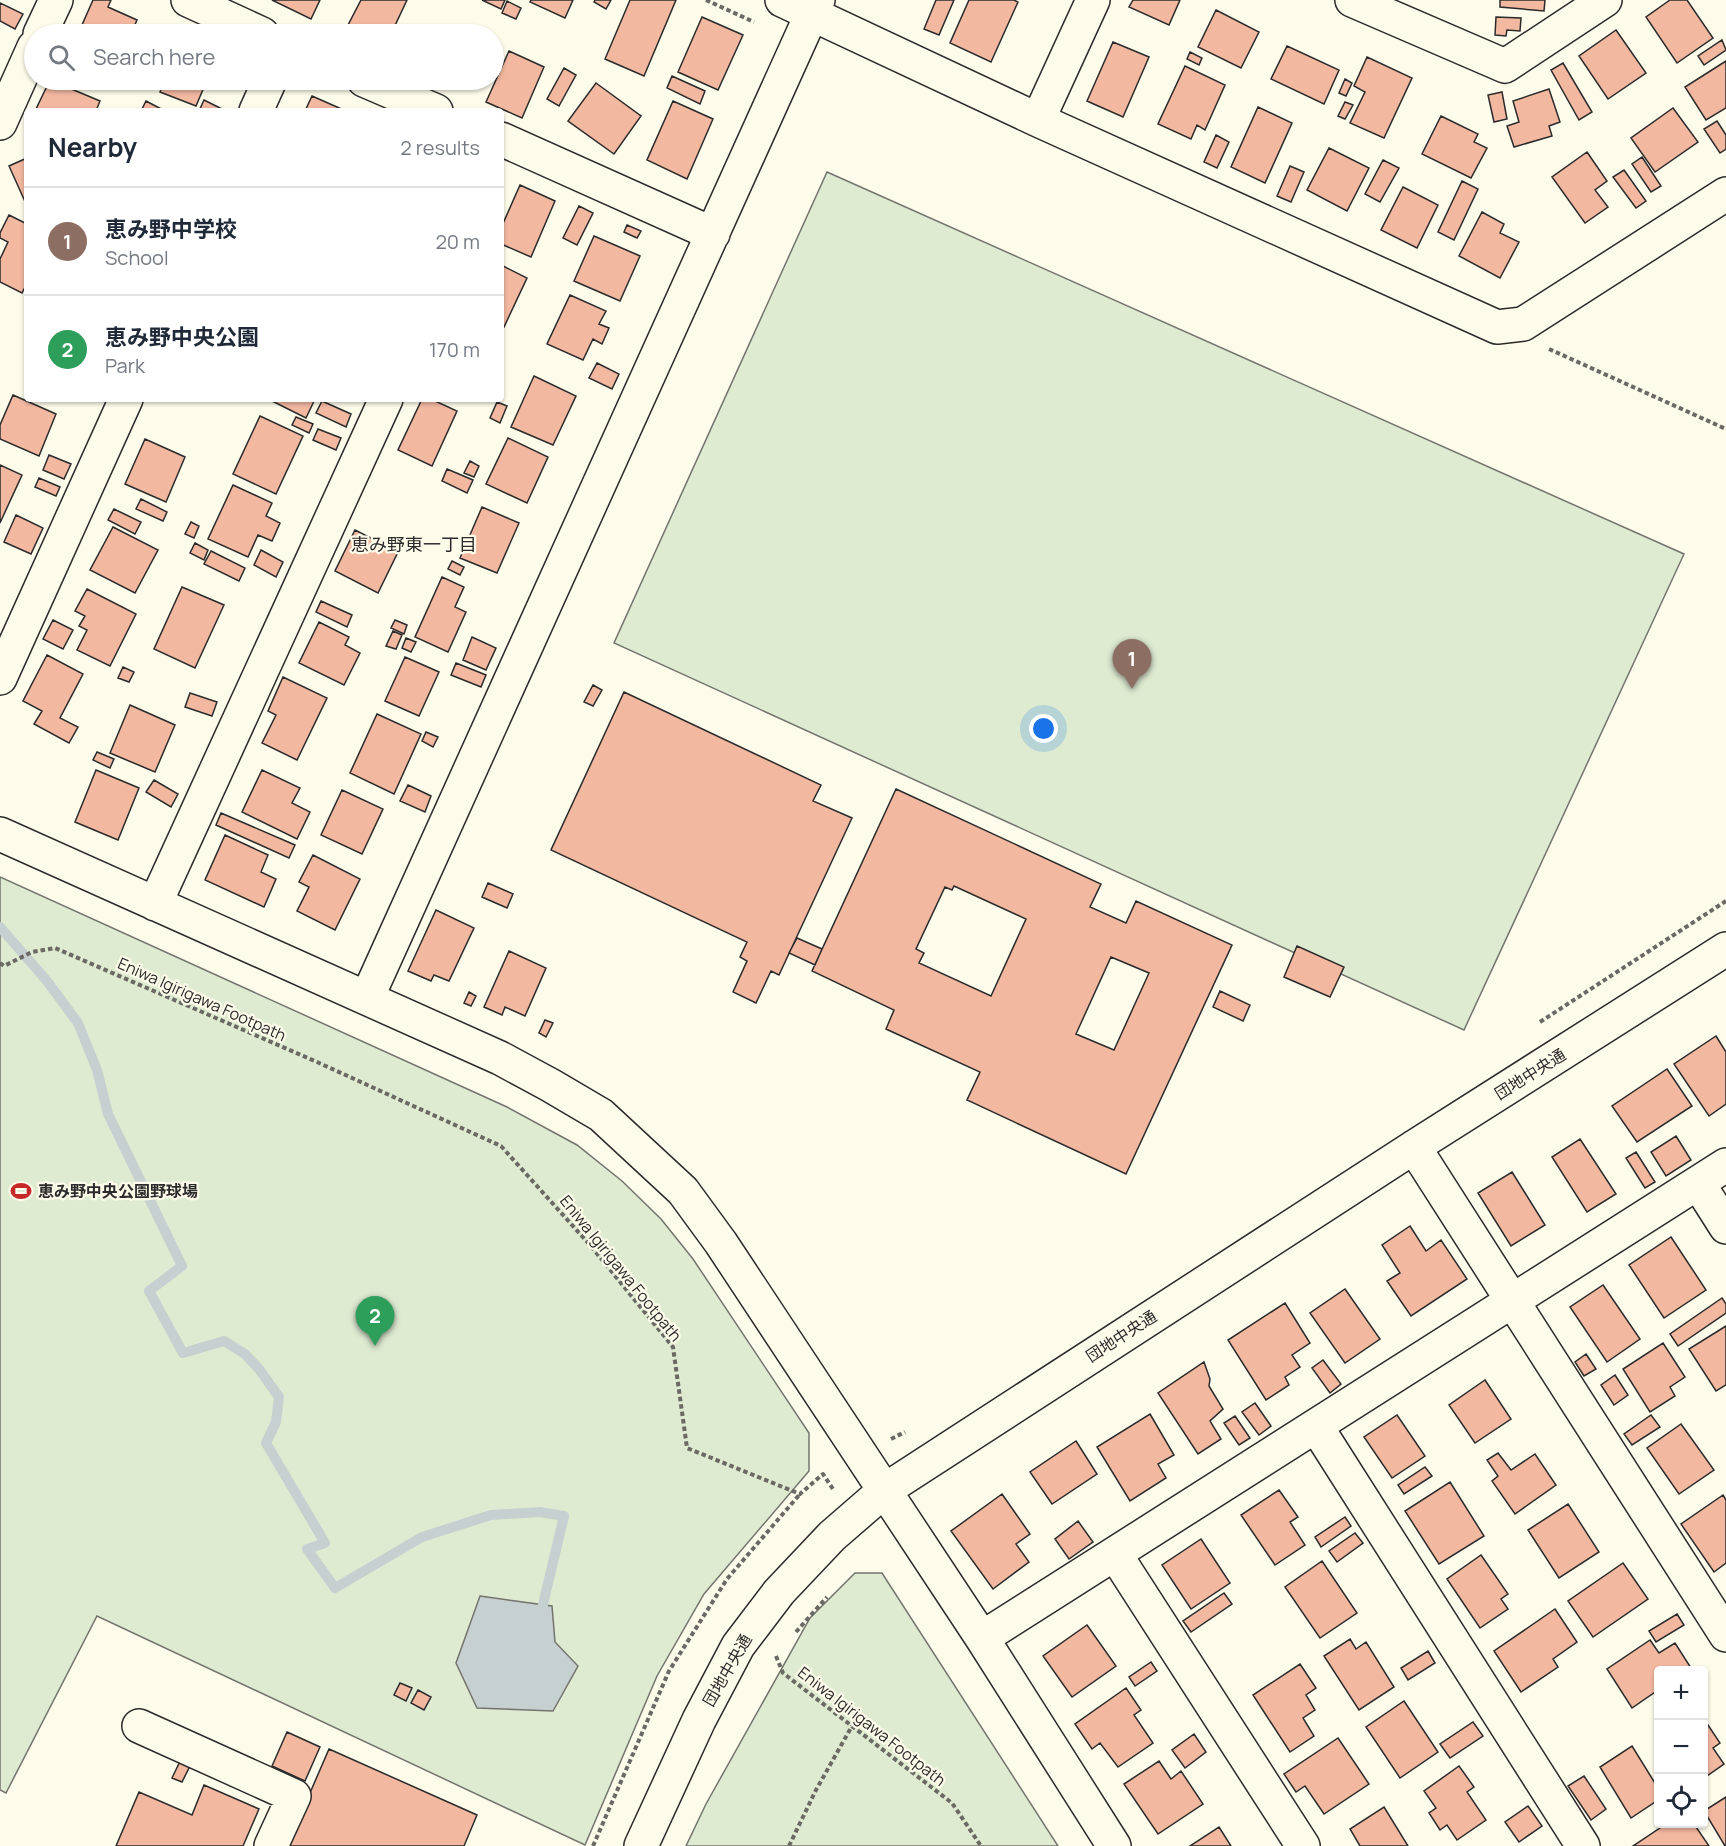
<!DOCTYPE html>
<html lang="en">
<head>
<meta charset="utf-8">
<style>
	body { margin:0; font-family:Manrope,"Noto Sans JP",sans-serif; background:#f2f2f3; color:#1f2937 }
	.controls { position:absolute; right:18px; bottom:18px; display:grid; overflow:hidden; border-radius:6px; box-shadow:0 2px 4px #0004 }
	.controls button { width:54px; height:54px; display:grid; place-items:center; padding:0; border:0; border-bottom:2px solid #e0e1e3; background:#fff; color:#1f2937; font:30px sans-serif }
	.you { position:absolute; left:1044px; top:729px; width:21px; height:21px; margin:-15px; border:4px solid #fff; border-radius:50%; background:#1a73e8; box-shadow:0 0 0 9px #1a73e833 }
	.badge { display:grid; place-items:center; width:39px; height:39px; border-radius:50%; background:#c62828; color:#fff; font-size:20px; font-weight:700 }
	.pin { position:absolute; translate:-50% -50px; filter:drop-shadow(0 2px 3px #0008) }
	.pin::after { content:''; position:absolute; top:32px; width:21px; height:18px; background:inherit; clip-path:polygon(0 0,100% 0,50% 100%) }
	.list { margin:0; padding:0; list-style:none }
	h2 { display:flex; justify-content:space-between; align-items:center; height:78px; margin:0; padding:0 24px; font-size:26px }
	h2 small { font-size:20px; font-weight:400; color:#747a83 }
	.list li { display:grid; grid-template-columns:39px 1fr auto; gap:18px; align-items:center; box-sizing:border-box; height:108px; padding:0 24px; border-top:2px solid #e0e1e3 }
	.list b { display:block; font-size:22px; white-space:nowrap }
	.list p { margin:0; font-size:20px; white-space:nowrap; color:#747a83 }
	.list em { font-size:20px; font-style:normal; color:#747a83 }
	.icon { flex:none; width:33px; height:33px; fill:none; stroke:currentColor; stroke-width:2; stroke-linecap:round; stroke-linejoin:round }
	.map { position:relative; flex:none; width:1726px; height:1846px; overflow:hidden }
	.search { position:absolute; background:#fff; box-shadow:0 2px 4px #0004; left:24px; top:24px; width:480px; height:66px; display:flex; align-items:center; gap:15px; box-sizing:border-box; padding:0 21px; border-radius:33px; color:#747a83; font-size:22px }
	.panel { position:absolute; background:#fff; box-shadow:0 2px 4px #0004; left:24px; top:108px; width:480px; height:294px; border-radius:6px }
	.map>svg:first-child { display:block }
	.green { fill:#deebd1; stroke:#74746e; stroke-width:1.5 }
	.water { fill:#c7d0d0; stroke:#74746e; stroke-width:1.5 }
	.lines { fill:none; stroke-linecap:round; stroke-linejoin:round }
	.stream { stroke:#c7d0d0; stroke-width:10 }
	.building { fill:#f2b8a0; stroke:#2b2b2b; stroke-width:1.5; fill-rule:evenodd }
	.minor-casing { stroke:#2b2b2b; stroke-width:36 }
	.path { stroke:#6a6964; stroke-width:4; stroke-dasharray:4.5 3; stroke-linecap:butt }
	.minor { stroke:#fdfbea; stroke-width:33 }
	.labels { text-anchor:middle; dominant-baseline:central; stroke-width:4.5; stroke-linejoin:round; paint-order:stroke }
	.street-label { font-size:16px; fill:#2b2b2b; stroke:#fdfbea }
	.poi-label { font-size:16px; font-weight:bold; fill:#2b2b2b; stroke:#fdfbea; text-anchor:start }
	.neighbourhood-label { font-size:18px; fill:#2b2b2b; stroke:#fdfbea }
</style>
</head>
<body>
<div class="map">
<svg width="1726" height="1846" viewBox="0 0 1726 1846">
	<rect width="100%" height="100%" fill="#fdfbea"/>
	<path class="green" d="M827 172 1684 554 1464 1030 614 643Z
		M0 877 507 1107 577 1145 622 1181 661 1219 693 1259 809 1433V1471L704 1594 657 1676 585 1845 97 1616 6 1793 0 1790Z
		M855 1573H882L1058 1846H686L706 1804 810 1618Z"/>
	<path class="water" d="M480 1596 552 1606 555 1642 578 1666 553 1711 477 1708 456 1663Z"/>
	<g class="lines">
		<path class="stream" d="M0 927 47 981 78 1023 97 1070 108 1114 182 1266 149 1291 183 1353 224 1341 245 1354 259 1369 279 1397 276 1422 266 1443 325 1543 307 1549 335 1588 422 1537 491 1515 540 1512 564 1516 540 1617"/>
	</g>
	<path class="building" d="M93 0H111L108 7 137 20 131 34H78Z
		M272 0H320L311 19Z
		M361 0H407L391 34H362L347 27Z
		M482 0H505L501 9Z
		M531 0H573L565 18 530 2Z
		M595 0H611L606 9 594 2Z
		M630 0H676L644 76 605 59Z
		M936 0H954L939 35 924 29Z
		M969 0H1014L1018 2 991 62 950 43Z
		M1133 0H1180L1169 25 1129 7Z
		M1500 0H1545L1544 11 1500 7Z
		M1670 0H1687L1713 38 1677 63 1646 17Z
		M507 1 521 8 516 19 502 13Z
		M0 3 23 14 15 29 0 21Z
		M1216 10 1259 32 1241 68 1198 47Z
		M702 17 743 35 718 90 678 72Z
		M1496 17 1521 18 1520 31 1507 30 1506 36 1495 35Z
		M1616 30 1646 73 1608 99 1579 56Z
		M1722 40 1726 50 1704 65 1698 56Z
		M1113 42 1149 57 1123 117 1087 101Z
		M1287 46 1339 70 1324 104 1271 79Z
		M509 51 544 67 522 118 486 102Z
		M1190 52 1202 58 1199 65 1187 59Z
		M1367 57 1412 78 1384 138 1350 123 1365 92 1354 86Z
		M1726 61V108L1706 120 1685 87Z
		M1563 63 1592 112 1579 120 1551 70Z
		M1185 66 1225 85 1205 130 1197 125 1191 139 1158 124Z
		M564 68 576 75 559 106 547 99Z
		M672 76 705 91 700 104 667 88Z
		M1345 79 1352 83 1346 96 1339 93Z
		M50 80 100 101 96 111H35Z
		M165 80H207L196 106 160 92Z
		M596 83 641 116 614 154 568 121Z
		M1549 89 1560 122 1549 126 1552 136 1514 147 1507 126 1519 122 1513 101Z
		M1502 92 1507 119 1494 122 1488 95Z
		M312 96 346 111H305Z
		M204 100 226 111H199Z
		M146 101 165 111H141Z
		M673 101 713 119 687 179 647 160Z
		M1345 102 1353 105 1345 119 1338 116Z
		M1258 107 1292 123 1265 183 1231 167Z
		M1673 108 1698 142 1655 172 1631 138Z
		M1441 116 1478 134 1474 142 1487 148 1471 178 1422 154Z
		M1717 121 1726 135V149L1720 153 1704 129Z
		M1216 135 1229 142 1217 168 1204 162Z
		M1329 148 1369 168 1347 211 1307 190Z
		M1587 152 1607 181 1595 190 1608 207 1585 223 1552 177Z
		M1642 157 1661 186 1651 192 1632 164Z
		M27 158V206L9 166Z
		M1383 160 1399 168 1380 202 1365 194Z
		M1290 166 1304 172 1291 202 1277 196Z
		M1624 170 1646 201 1636 208 1613 177Z
		M1462 181 1478 189 1454 240 1438 232Z
		M520 185 555 201 531 257 501 244V228Z
		M1403 187 1438 205 1417 248 1381 230Z
		M579 206 593 213 577 245 563 238Z
		M1482 212 1504 224 1500 233 1519 242 1500 278 1459 256Z
		M9 215 27 224V283L22 293 0 282V259L8 242 0 238V233Z
		M627 225 641 231 637 238 624 232Z
		M594 236 640 256 620 301 574 281Z
		M501 265 527 278 504 327 501 326Z
		M570 295 606 311 599 324 609 328 602 344 593 339 583 360 547 344Z
		M597 363 619 374 612 389 589 378Z
		M534 376 576 396 553 445 511 427Z
		M13 395 56 414 39 456 0 439V425Z
		M268 399H315L306 418Z
		M422 399H431L457 411 432 466 398 450Z
		M322 401 351 414 346 427 316 413Z
		M497 402 507 406 500 423 490 418Z
		M260 416 303 436 276 494 233 474Z
		M296 417 313 424 309 433 292 425Z
		M318 429 341 438 336 450 313 440Z
		M508 438 548 457 527 503 486 484Z
		M145 439 185 457 166 502 125 484Z
		M49 455 71 464 64 479 43 470Z
		M470 461 479 466 474 477 464 473Z
		M0 465 22 475 0 523Z
		M447 469 473 480 467 493 442 481Z
		M39 478 60 487 56 496 35 487Z
		M233 485 272 503 266 516 280 523 272 541 258 535 248 557 208 539Z
		M141 499 167 512 163 521 136 509Z
		M482 507 519 523 497 573 460 558Z
		M114 509 141 522 135 534 108 520Z
		M16 515 43 528 31 554 4 542Z
		M191 522 199 526 194 538 185 534Z
		M113 527 158 550 135 593 90 570Z
		M355 530 398 552 378 593 335 571Z
		M195 543 208 550 204 560 190 553Z
		M261 550 283 562 276 577 254 565Z
		M211 551 245 568 239 581 204 564Z
		M452 561 464 567 460 575 448 569Z
		M442 577 464 587 455 607 466 612 448 652 415 637Z
		M182 587 224 605 195 668 154 649Z
		M87 589 136 614 110 666 77 650 87 630 79 626 85 616 75 611Z
		M321 601 352 615 347 627 316 612Z
		M53 620 73 630 63 649 43 639Z
		M395 620 407 625 404 634 391 628Z
		M319 622 349 637 345 645 360 653 344 685 299 663Z
		M393 631 402 635 396 649 386 646Z
		M472 637 496 648 486 670 463 660Z
		M406 638 416 642 411 652 402 648Z
		M47 655 83 674 60 718 78 727 69 743 34 724 42 711 23 701Z
		M405 657 439 672 419 716 385 701Z
		M456 663 486 675 481 687 451 675Z
		M123 667 134 672 129 682 118 678Z
		M283 677 327 698 297 760 262 743 276 715 268 711Z
		M593 685 602 690 593 706 584 702Z
		M624 692 821 785 813 801 852 818 779 975 771 971 756 1003 733 992 747 961 740 957 747 942 551 850Z
		M190 693 217 702 212 716 185 707Z
		M130 705 175 725 155 772 110 753Z
		M377 714 421 734 394 794 350 773Z
		M426 732 438 737 433 747 422 741Z
		M97 752 114 759 110 768 93 760Z
		M96 770 139 788 118 840 75 822Z
		M262 770 300 788 292 803 310 812 297 839 242 812Z
		M154 780 178 794 171 807 146 792Z
		M408 785 431 796 425 812 400 801Z
		M896 789 1101 884 1090 907 1126 923 1136 901 1232 945 1126 1174 967 1100 980 1072 886 1029 894 1010 812 971ZM954 886 1026 919 991 996 919 963 924 953 916 949 945 887 952 890ZM1111 957 1149 973 1114 1050 1076 1034Z
		M342 790 383 809 362 854 321 835Z
		M221 813 295 845 289 858 216 825Z
		M225 835 268 855 261 872 276 879 264 907 205 880Z
		M313 855 360 879 335 930 297 911 309 887 299 882Z
		M488 883 513 894 507 908 482 897Z
		M436 910 474 928 449 981 434 975 431 981 408 971Z
		M797 938 822 949 815 965 789 953Z
		M1297 946 1344 967 1330 997 1284 977Z
		M509 951 546 968 525 1016 505 1007 502 1015 484 1007Z
		M1220 991 1250 1005 1243 1021 1213 1007Z
		M469 992 476 996 471 1006 464 1003Z
		M545 1020 553 1023 546 1037 539 1033Z
		M1716 1036 1726 1052V1104L1709 1116 1674 1064Z
		M1667 1069 1692 1106 1637 1142 1612 1106Z
		M1676 1136 1691 1160 1666 1176 1651 1152Z
		M1580 1139 1616 1194 1587 1212 1552 1157Z
		M1636 1152 1655 1182 1645 1188 1626 1158Z
		M1512 1172 1545 1225 1511 1246 1478 1193Z
		M1410 1226 1426 1251 1441 1240 1467 1279 1411 1316 1387 1281 1400 1273 1382 1245Z
		M1671 1237 1706 1290 1664 1318 1629 1265Z
		M1603 1285 1640 1339 1607 1362 1570 1307Z
		M1345 1289 1380 1339 1345 1363 1310 1313Z
		M1722 1298 1726 1304V1313L1678 1346 1670 1334Z
		M1285 1303 1310 1343 1292 1355 1300 1367 1285 1377 1289 1385 1266 1400 1228 1340Z
		M1726 1326V1385L1716 1391 1689 1349Z
		M1663 1343 1685 1377 1670 1387 1675 1396 1650 1412 1623 1369Z
		M1586 1354 1596 1369 1584 1376 1575 1362Z
		M1323 1360 1341 1384 1330 1393 1312 1368Z
		M1204 1362 1210 1379 1209 1386 1223 1409 1210 1421 1221 1439 1198 1454 1158 1393Z
		M1615 1375 1628 1395 1614 1405 1601 1385Z
		M1485 1380 1511 1419 1475 1443 1449 1405Z
		M1255 1403 1271 1426 1259 1435 1242 1412Z
		M1150 1414 1174 1455 1158 1464 1166 1478 1130 1501 1097 1447Z
		M1397 1415 1425 1456 1392 1478 1364 1437Z
		M1651 1415 1660 1427 1632 1445 1624 1434Z
		M1235 1416 1250 1438 1239 1445 1224 1423Z
		M1681 1424 1714 1470 1679 1494 1647 1448Z
		M1076 1441 1097 1474 1052 1504 1030 1472Z
		M1498 1453 1511 1470 1535 1454 1556 1485 1515 1514 1492 1481 1498 1476 1487 1460Z
		M1425 1467 1432 1476 1404 1494 1398 1485Z
		M1450 1482 1484 1536 1439 1564 1405 1511Z
		M1279 1490 1298 1517 1290 1522 1305 1545 1275 1565 1241 1515Z
		M1002 1494 1030 1534 1016 1544 1029 1562 993 1589 951 1531Z
		M1723 1495 1726 1500V1563L1714 1572 1681 1524Z
		M1568 1504 1599 1552 1559 1578 1528 1530Z
		M1345 1517 1351 1526 1321 1547 1315 1537Z
		M1078 1521 1093 1542 1069 1559 1055 1539Z
		M1355 1533 1363 1543 1337 1562 1329 1551Z
		M1201 1539 1230 1583 1191 1609 1162 1565Z
		M1481 1555 1508 1594 1501 1599 1508 1609 1480 1628 1447 1579Z
		M1322 1561 1357 1613 1320 1638 1285 1587Z
		M1623 1563 1648 1599 1593 1637 1568 1601Z
		M1224 1593 1232 1604 1191 1632 1183 1621Z
		M1555 1609 1577 1642 1553 1659 1558 1667 1521 1692 1494 1651Z
		M1677 1614 1684 1625 1656 1642 1649 1631Z
		M1087 1625 1116 1666 1072 1697 1043 1656Z
		M1350 1639 1356 1649 1366 1642 1394 1687 1359 1710 1324 1656Z
		M1650 1640 1659 1653 1675 1643 1691 1668 1687 1670H1658V1690L1632 1708 1607 1669Z
		M1428 1651 1435 1663 1408 1680 1401 1668Z
		M1151 1662 1157 1671 1135 1686 1129 1677Z
		M1300 1664 1316 1688 1306 1695 1315 1710 1303 1718 1314 1736 1290 1752 1253 1695Z
		M400 1683 412 1688 406 1701 394 1695Z
		M1126 1688 1141 1710 1134 1715 1153 1743 1118 1767 1100 1743 1092 1749 1075 1724Z
		M418 1690 431 1697 424 1710 411 1703Z
		M1404 1701 1438 1752 1400 1778 1366 1727Z
		M1704 1719 1720 1743 1713 1748 1724 1764 1704 1778Z
		M1473 1722 1483 1736 1450 1758 1440 1744Z
		M287 1732 320 1747 305 1781 272 1766Z
		M1194 1734 1206 1752 1185 1768 1172 1750Z
		M1338 1738 1369 1784 1324 1814 1305 1786 1296 1792 1284 1774Z
		M1632 1746 1658 1788V1800L1631 1818 1600 1767Z
		M329 1749 477 1815 464 1846H287Z
		M183 1755 193 1760 182 1782 172 1778Z
		M1159 1761 1171 1779 1181 1771 1203 1804 1158 1834 1124 1784Z
		M1459 1766 1474 1787 1467 1792 1486 1820 1457 1840 1447 1825 1440 1830 1429 1813 1436 1808 1424 1791Z
		M1584 1776 1606 1809 1591 1820 1568 1786Z
		M204 1785 259 1809 243 1846H116L139 1792 192 1815Z
		M1726 1797V1846H1725L1704 1811Z
		M1528 1806 1542 1826 1519 1842 1505 1822Z
		M1384 1807 1408 1846H1360L1350 1829Z
		M1666 1824H1694L1709 1846H1633Z
		M1219 1827 1231 1846H1190Z"/>
	<g class="lines">
		<g class="minor-casing">
			<path id="minor" d="M188 0 262 34
				M782 0 1038 120 1497 327 1523 324 1726 194
				M1352 0 1505 66 1605 0
				M40 34 56 0
				M364 80 436 111
				M256 111 270 80
				M1038 120 1093 0
				M0 123 34 47
				M501 139 713 234
				M0 678 126 399
				M0 834 500 1058 550 1085 601 1115 683 1191 721 1243 982 1638 1114 1846
				M155 904 386 399
				M367 998 818 0
				M1414 1147 1726 1635
				M1698 1183 1726 1227
				M1316 1426 1583 1846
				M1115 1554 1303 1846
				M982 1638 1726 1165
				M139 1726 294 1796 271 1846
				M641 1846 699 1720 738 1646 779 1592 832 1536 885 1490 1414 1147 1726 949"/>
		</g>
		<path class="path" d="M706 0 754 22
			M1549 349 1726 429
			M0 963 4 966 32 952 55 948 317 1062 501 1146 590 1245 673 1347 687 1448 800 1494 823 1474 833 1489
			M1540 1022 1726 901
			M891 1439 905 1432
			M796 1632 827 1597
			M776 1656 783 1673 952 1803 981 1846
			M593 1846 669 1671 727 1579 800 1494
			M789 1846 816 1790 852 1726"/>
		<use href="#minor" class="minor"/>
	</g>
	<defs>
		<g id="stadium-bare" transform="scale(1.62)"><path d="M0-5a6.5 5 0 1 0 0 10a6.5 5 0 1 0 0-10ZM-3.5-1.8h7v3.6h-7Z" fill="#c62828" stroke="#fdfbea" stroke-width="2.5" paint-order="stroke"/></g>
	</defs>
	<g fill-rule="evenodd">
		<use href="#stadium-bare" x="21" y="1191"/>
	</g>
	<g class="labels">
		<g class="street-label">
			<text transform="translate(202 999) rotate(24)">Eniwa Igirigawa Footpath</text>
			<text transform="translate(1530 1074) rotate(-32)">団地中央通</text>
			<text transform="translate(621 1268) rotate(51)">Eniwa Igirigawa Footpath</text>
			<text transform="translate(1121 1336) rotate(-33)">団地中央通</text>
			<text transform="translate(727 1670) rotate(-60)">団地中央通</text>
			<text transform="translate(872 1726) rotate(38)">Eniwa Igirigawa Footpath</text>
		</g>
		<g class="poi-label">
			<text x="38" y="1191">恵み野中央公園野球場</text>
		</g>
		<g class="neighbourhood-label">
			<text x="414" y="544">恵み野東一丁目</text>
		</g>
	</g>
</svg>
<div class="controls">
<button>+</button>
<button>−</button>
<button><svg class="icon" aria-label="locate" viewBox="0 0 24 24"><circle cx="12" cy="12" r="6"/><path d="M12 2v4M12 18v4M2 12h4M18 12h4"/></svg></button>
</div>
<div class="you"></div>
<div class="pin badge" style="left:1132px;top:689px;background:#8d6e63">1</div>
<div class="pin badge" style="left:375px;top:1346px;background:#2e9e5b">2</div>
<div class="search"><svg class="icon" aria-label="search" viewBox="0 0 24 24"><circle cx="10" cy="10" r="6"/><path d="M15 15l6 6"/></svg>Search here</div>
<section class="panel">
<h2>Nearby<small>2 results</small></h2>
<ul class="list">
<li><span class="badge" style="background:#8d6e63">1</span><div><b>恵み野中学校</b><p>School</p></div><em>20 m</em></li>
<li><span class="badge" style="background:#2e9e5b">2</span><div><b>恵み野中央公園</b><p>Park</p></div><em>170 m</em></li>
</ul>
</section>
</div>
</body>
</html>
